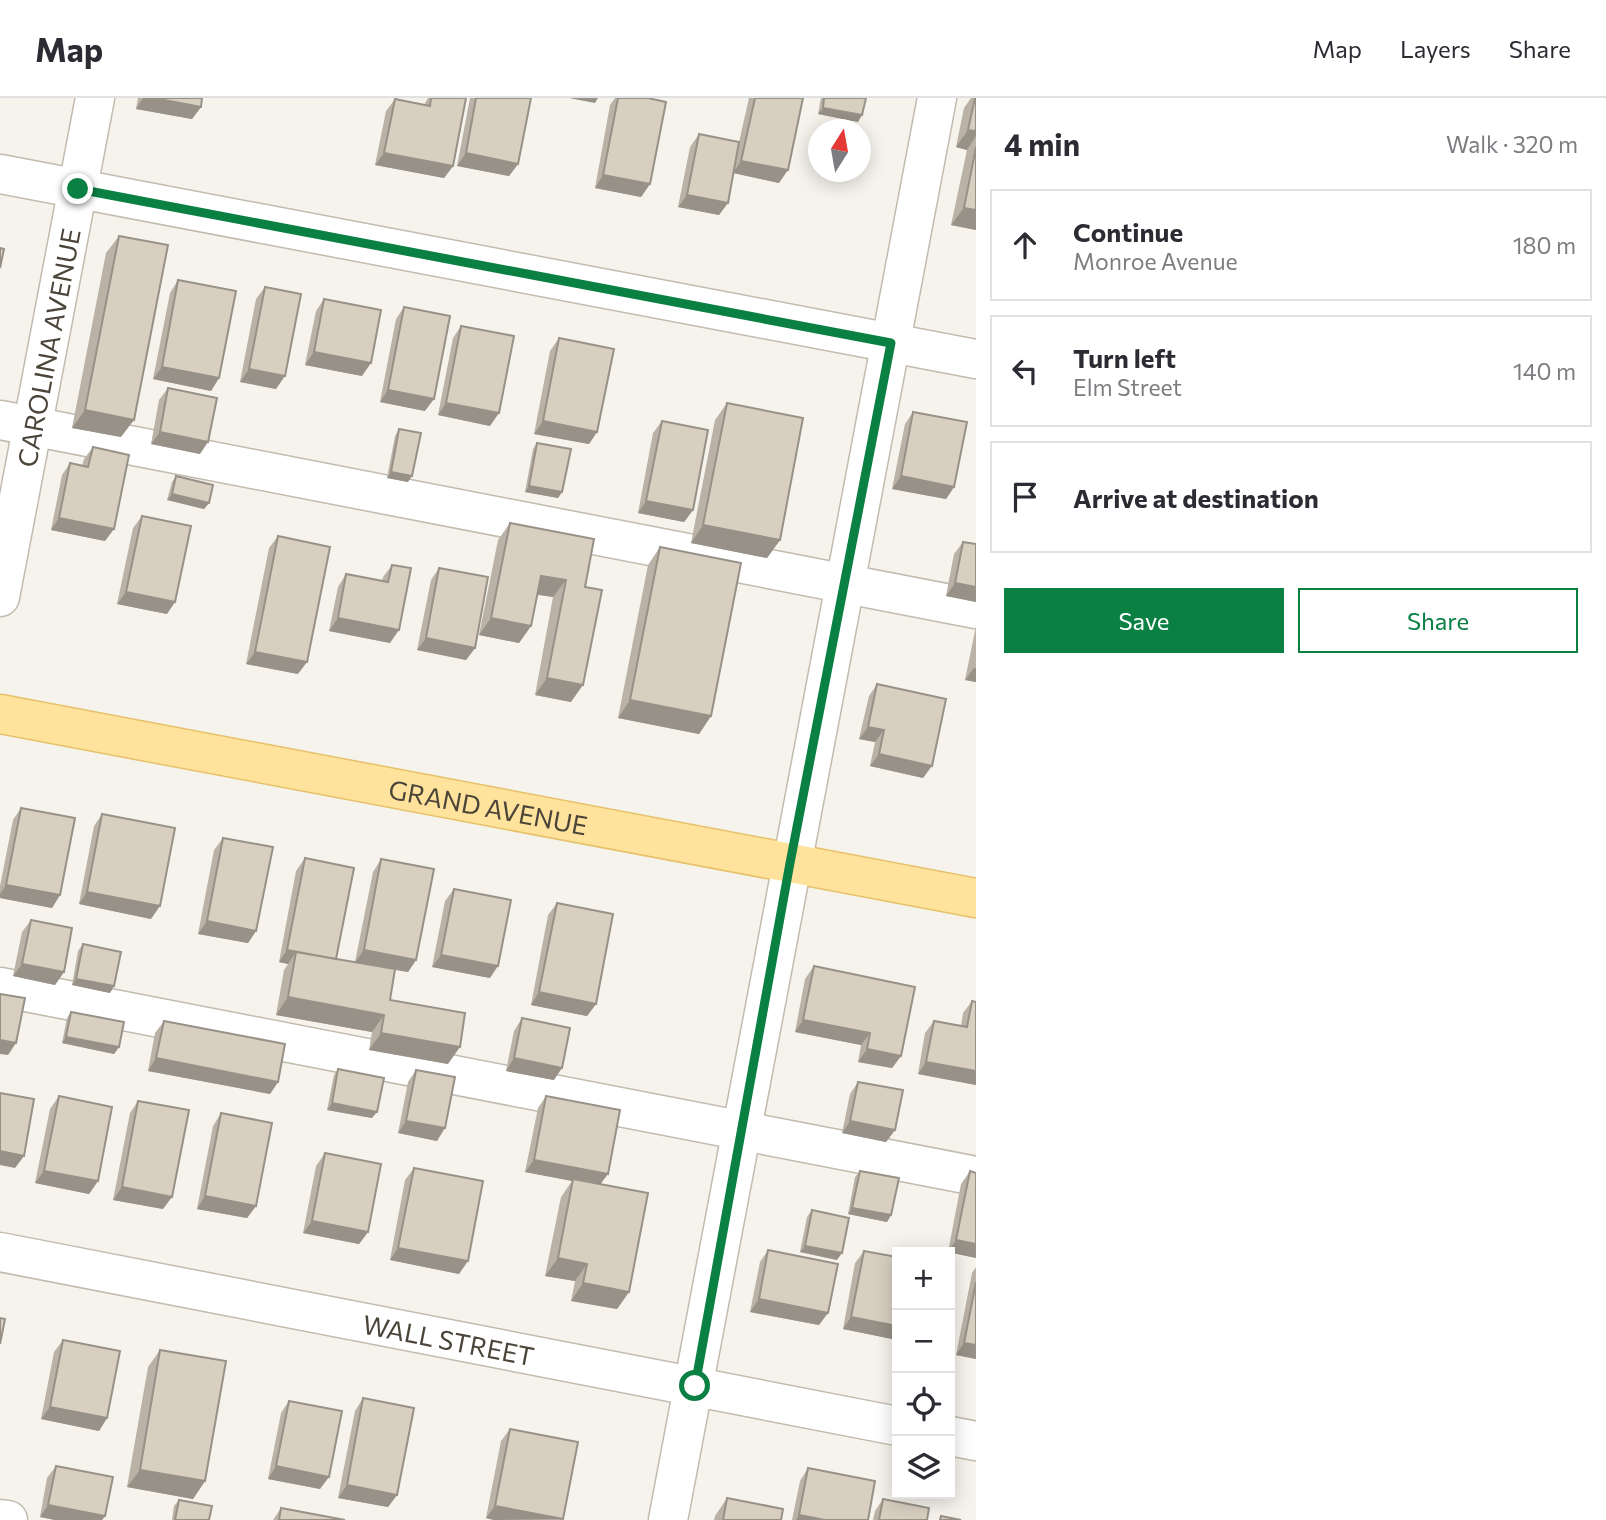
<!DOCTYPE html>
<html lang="en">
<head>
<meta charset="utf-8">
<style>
	body { margin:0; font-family:Commissioner,sans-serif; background:#f7f7f7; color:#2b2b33 }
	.controls { position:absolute; right:21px; bottom:21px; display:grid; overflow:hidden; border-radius:0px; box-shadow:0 4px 18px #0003 }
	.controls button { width:63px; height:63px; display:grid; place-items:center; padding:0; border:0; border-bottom:2px solid #e1e1e2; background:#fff; color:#2b2b33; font:35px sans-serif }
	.compass { position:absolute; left:808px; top:21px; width:63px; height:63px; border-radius:50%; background:#fff; box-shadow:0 4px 18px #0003; rotate:11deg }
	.stop { position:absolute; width:21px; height:21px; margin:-16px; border:5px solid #0b8043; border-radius:50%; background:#fff }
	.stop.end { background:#0b8043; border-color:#fff; box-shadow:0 2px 7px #0008 }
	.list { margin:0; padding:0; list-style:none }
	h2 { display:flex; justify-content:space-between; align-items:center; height:91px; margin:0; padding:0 28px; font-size:30px }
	h2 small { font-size:23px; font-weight:400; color:#7c7c81 }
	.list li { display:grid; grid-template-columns:46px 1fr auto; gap:21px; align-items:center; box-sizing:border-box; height:112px; margin:0 14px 14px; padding:0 14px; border:2px solid #e1e1e2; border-radius:0px }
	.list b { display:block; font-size:26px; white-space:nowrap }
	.list p { margin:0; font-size:23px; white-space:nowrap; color:#7c7c81 }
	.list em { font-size:23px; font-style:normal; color:#7c7c81 }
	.actions { display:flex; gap:14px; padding:21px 28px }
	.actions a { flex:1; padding:16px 0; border:2px solid #0b8043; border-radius:0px; text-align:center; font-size:24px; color:#0b8043 }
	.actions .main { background:#0b8043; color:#fff }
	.icon { flex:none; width:38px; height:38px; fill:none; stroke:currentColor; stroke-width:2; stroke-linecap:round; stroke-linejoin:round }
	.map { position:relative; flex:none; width:976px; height:1422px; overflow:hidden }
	header { display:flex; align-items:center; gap:42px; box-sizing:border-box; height:98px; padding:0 35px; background:#fff; border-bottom:2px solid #e1e1e2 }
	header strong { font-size:33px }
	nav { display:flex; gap:38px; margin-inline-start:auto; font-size:24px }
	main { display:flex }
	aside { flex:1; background:#fff }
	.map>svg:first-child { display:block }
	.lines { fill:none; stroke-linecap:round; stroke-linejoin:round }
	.minor-casing { stroke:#c2bbae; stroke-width:41 }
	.major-casing { stroke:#e6c16a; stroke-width:41 }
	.minor { stroke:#fff; stroke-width:38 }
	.major { stroke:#ffe39c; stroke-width:38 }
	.wall { fill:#bab2a6 }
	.shaded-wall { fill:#979187 }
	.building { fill:#d8cfc1; stroke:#979187; stroke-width:2 }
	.route { stroke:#0b8043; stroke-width:9 }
	.labels { text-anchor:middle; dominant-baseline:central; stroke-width:6; stroke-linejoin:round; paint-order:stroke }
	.street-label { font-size:26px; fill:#4b4439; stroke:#fff }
</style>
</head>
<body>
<header>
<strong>Map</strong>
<nav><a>Map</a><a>Layers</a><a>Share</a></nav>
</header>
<main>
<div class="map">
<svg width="976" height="1422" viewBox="0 0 976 1422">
	<rect width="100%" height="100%" fill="#f6f3ec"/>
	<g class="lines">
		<g class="minor-casing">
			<g id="minor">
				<path d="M0 76 976 261"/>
				<path d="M0 322 976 511"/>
				<path id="s1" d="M0 499 95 0"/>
				<path d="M0 889 976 1078"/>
				<path id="s2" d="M0 1154 897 1328"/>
				<path d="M950 1338 976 1343"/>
				<path d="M0 1421 8 1422"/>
				<path d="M668 1422 937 0"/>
			</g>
		</g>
		<g class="major-casing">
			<g id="major">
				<path id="s3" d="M0 616 976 800"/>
			</g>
		</g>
		<use href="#minor" class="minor"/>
		<use href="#major" class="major"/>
	</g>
	<path class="wall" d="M138 0H202L201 9 192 21 136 11Z
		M428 0H466L453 68 444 80 375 67 386 13 395 1 424 7Z
		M470 0H531L518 66 509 78 457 68Z
		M615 0H647L650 86 641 99 595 90 610 7Z
		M749 0H803L779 85 734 75 719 117 678 109 690 49 699 36 739 44Z
		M821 0H866L858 24 818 16Z
		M971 0H976V132L951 127 967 52 956 49 964 10Z
		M119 138 121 339 72 330 106 155Z
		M178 182 219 280 211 293 153 281 170 195Z
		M265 189 276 291 240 284 256 201Z
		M324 201 362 278 305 267 316 213Z
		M404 209 425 313 380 304 396 221Z
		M461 228 490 328 438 317 453 240Z
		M559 240 597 334 589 346 534 336 550 253Z
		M168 290 200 356 151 346 159 302Z
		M727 305 780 442 767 460 691 445 715 322Z
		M913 314 954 389 946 401 892 391 905 326Z
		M662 323 693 412 684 424 638 415 653 335Z
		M399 331 408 384 387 380 395 338Z
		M537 345 562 394 558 400 525 394 533 351Z
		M93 349 105 443 51 432 62 377 70 365 82 368 84 361Z
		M176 378 209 405 204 411 167 402 172 384Z
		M142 418 167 516 117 506 133 430Z
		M510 425 585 489 571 604 535 597 553 499 537 497 531 528 519 545 479 537 498 442Z
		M278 438 298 576 246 566 269 450Z
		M963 444 976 446V504L946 498 954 456Z
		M660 449 711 618 699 636 618 620 648 467Z
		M392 467 390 545 329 533 338 489 346 476 382 483 383 479Z
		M439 470 475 550 466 562 417 552 431 482Z
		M976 528V584L965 582Z
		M877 586 923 680 870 668 875 644 859 641 869 598Z
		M21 710 60 797 52 810 0 800V788L13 722Z
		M102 716 151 821 79 806 94 728Z
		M223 740 256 833 248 845 198 836 214 752Z
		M305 760 336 861 355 864 373 774 381 761 416 862 408 874 395 872 390 902 448 966 369 952 372 934 276 917 284 872 288 866 279 864 296 773Z
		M454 791 490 880 432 869 445 803Z
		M557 805 596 906 587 918 531 907 548 817Z
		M31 822 64 874 55 887 13 878 22 834Z
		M83 846 114 888 110 895 72 887 78 853Z
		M814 868 901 958 892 970 858 964 861 947 795 934 805 881Z
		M972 903 976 987 918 976 925 935 934 923 961 928 963 915Z
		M71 914 119 949 114 956 62 945 67 920Z
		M522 920 554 982 506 973 514 933Z
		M164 923 278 984 270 996 148 973 155 935Z
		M338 971 372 1020 327 1012 334 977Z
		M416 972 437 1043 398 1035 408 984Z
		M858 984 895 1032 886 1044 842 1035 850 996Z
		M59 998 98 1083 89 1096 35 1085 50 1011Z
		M546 998 600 1086 629 1194 617 1211 571 1203 575 1183 545 1178 561 1099 572 1083 525 1074 538 1010Z
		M138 1003 163 1111 113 1102 130 1015Z
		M221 1015 256 1108 247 1120 197 1111 213 1028Z
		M325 1055 368 1134 359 1146 303 1135 316 1068Z
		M414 1070 459 1176 390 1162 405 1082Z
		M860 1073 891 1117 887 1124 848 1116 855 1079Z
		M970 1073 976 1075V1160L948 1154 961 1086Z
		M812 1112 837 1162 800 1154 807 1119Z
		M768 1152 819 1227 750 1214 760 1164Z
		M864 1153 897 1159V1242L843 1231 855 1165Z
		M976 1169V1261L956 1257 972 1175Z
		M63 1242 107 1320 99 1333 41 1321 54 1254Z
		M160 1252 205 1383 193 1401 127 1389 148 1269Z
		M363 1300 397 1397 388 1409 338 1400 355 1313Z
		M289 1303 320 1391 268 1381 281 1315Z
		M510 1331 578 1344 562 1422H494L486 1420 501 1343Z
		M56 1368 105 1418 102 1422H55L40 1419 47 1380Z
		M808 1370 868 1422H792L800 1383Z
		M727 1400 781 1422H714L715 1418Z
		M883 1401 927 1422H873L875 1413Z
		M179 1402 209 1422H172L174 1408Z
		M281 1410 345 1422H273Z"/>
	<path class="shaded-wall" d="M143 0H154L201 9 192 21 136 11Z
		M569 0H598L595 5Z
		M823 10 862 17 858 24 818 16Z
		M968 32 976 33V38L967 52 956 49Z
		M384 55 453 68 444 80 375 67Z
		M466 55 518 66 509 78 457 68Z
		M741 63 788 72 779 85 733 75Z
		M603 77 650 86 641 99 595 90Z
		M687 97 728 105 719 117 678 109Z
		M964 110 976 112V132L951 127Z
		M314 254 371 265 362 278 305 267Z
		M162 269 219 280 211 293 153 281Z
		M249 271 285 278 276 291 240 284Z
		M388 292 434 301 425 313 380 304Z
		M446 305 499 315 490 328 438 317Z
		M85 312 134 322 121 339 72 330Z
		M543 323 597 334 589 346 534 336Z
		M160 334 208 344 200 356 151 346Z
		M391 374 412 378 408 384 387 380Z
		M901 378 954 389 946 401 892 391Z
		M529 388 562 394 558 400 525 394Z
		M172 396 209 405 204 411 167 402Z
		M646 403 693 412 684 424 638 415Z
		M59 420 114 431 105 443 51 432Z
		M703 427 780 442 767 460 691 445Z
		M541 478 566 482 553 499 529 495Z
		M955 485 976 489V504L946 498Z
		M126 494 175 504 167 516 117 506Z
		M338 520 399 532 390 545 329 533Z
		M491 520 531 528 519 545 479 537Z
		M426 540 475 550 466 562 417 552Z
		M255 554 307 564 298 576 246 566Z
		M974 570H976V584L965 582Z
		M547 580 583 587 571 604 535 597Z
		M630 602 711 618 699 636 618 620Z
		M868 629 884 632 875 644 859 641Z
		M879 656 932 668 923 680 870 668Z
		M6 787 60 797 52 810 0 800V796Z
		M87 794 160 808 151 821 79 806Z
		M207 823 256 833 248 845 198 836Z
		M287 852 336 862 296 854 288 866 279 864Z
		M364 852 416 862 408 874 355 864Z
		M441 857 498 868 490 880 432 869Z
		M22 866 64 874 55 887 13 878Z
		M76 881 114 888 110 895 72 887Z
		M539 894 596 906 587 918 531 907Z
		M288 899 384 917 372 934 276 917Z
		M803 922 870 935 861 947 795 934Z
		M381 935 460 949 448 966 369 952Z
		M66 939 119 949 114 956 62 945Z
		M0 942 16 945 8 957 0 956Z
		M867 951 901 958 892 970 858 964Z
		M156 960 278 984 270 996 148 973Z
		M514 960 562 970 554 982 506 973Z
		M926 964 976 973V987L918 976Z
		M332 1005 377 1014 372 1020 327 1012Z
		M406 1023 445 1030 437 1043 398 1035Z
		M850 1023 895 1032 886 1044 842 1035Z
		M0 1053 24 1058 15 1070 0 1067Z
		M534 1062 608 1076 599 1088 525 1074Z
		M44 1073 98 1083 89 1096 35 1085Z
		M122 1089 172 1099 163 1111 113 1102Z
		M205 1098 256 1108 247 1120 197 1111Z
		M852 1110 891 1117 887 1124 848 1116Z
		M312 1123 368 1134 359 1146 303 1135Z
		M956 1142 976 1146V1160L948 1154Z
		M805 1148 842 1155 837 1162 800 1154Z
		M398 1150 468 1163 459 1176 390 1162Z
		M558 1160 587 1166 575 1183 545 1178Z
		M583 1185 629 1194 617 1211 571 1203Z
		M759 1201 828 1215 819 1227 750 1214Z
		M851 1219 897 1228V1242L843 1231Z
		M964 1245 976 1247V1261L956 1257Z
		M50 1309 107 1320 99 1333 41 1321Z
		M276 1368 329 1379 320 1391 268 1381Z
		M140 1372 205 1383 193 1401 127 1389Z
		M347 1387 397 1397 388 1409 338 1400Z
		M48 1407 105 1418 102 1422H55L40 1419Z
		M495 1408 563 1421 494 1422 486 1420Z
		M799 1417 825 1422H796Z"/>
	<path class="building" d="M154 0H202L201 9Z
		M431 0H466L453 68 384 55 395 1 430 8Z
		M476 0H531L518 66 466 55Z
		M618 0H648L666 4 650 86 603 77Z
		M755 0H803L788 72 741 63Z
		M824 0H866L862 17 823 10Z
		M975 0H976V33L968 32Z
		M699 36 739 44 728 105 687 97Z
		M976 49V112L964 110Z
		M119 138 168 147 134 322 85 312Z
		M0 150 4 151 0 170Z
		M178 182 236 193 219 280 162 269Z
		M265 189 301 196 285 278 249 271Z
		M324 201 381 212 371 265 314 254Z
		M404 209 450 218 434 301 388 292Z
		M461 228 514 238 499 315 446 305Z
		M559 240 614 251 597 334 543 323Z
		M168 290 217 300 208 344 160 334Z
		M727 305 803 320 780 442 703 427Z
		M913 314 967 324 954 389 901 378Z
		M662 323 708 332 693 412 646 403Z
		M399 331 421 335 412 378 391 374Z
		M537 345 571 351 562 394 529 388Z
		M93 349 129 357 114 431 59 420 70 365 88 369Z
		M176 378 213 387 209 405 172 396Z
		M142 418 191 428 175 504 126 494Z
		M510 425 594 441 585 489 602 492 583 587 547 580 566 482 541 478 531 528 491 520Z
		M278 438 330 449 307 564 255 554Z
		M963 444 976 446V489L955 485Z
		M660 449 741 465 711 618 630 602Z
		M392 467 411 470 399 532 338 520 346 476 388 484Z
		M439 470 488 479 475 550 426 540Z
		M877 586 946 601 932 668 879 656 884 632 868 629Z
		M21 710 75 720 60 797 6 787Z
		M102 716 175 730 160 808 87 794Z
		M223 740 273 749 256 833 207 823Z
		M305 760 354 770 336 861 287 852Z
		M381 761 434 771 416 862 364 852Z
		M454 791 511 802 498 868 441 857Z
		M557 805 613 816 596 906 539 894Z
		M31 822 72 830 64 874 22 866Z
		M83 846 121 854 114 888 76 881Z
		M296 854 395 871 390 902 465 915 460 949 381 935 384 917 288 899Z
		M814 868 915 889 901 958 867 951 870 935 803 922Z
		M0 896 25 900 16 945 0 942Z
		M972 903 976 904V973L926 964 934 923 967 929Z
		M71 914 124 924 119 949 66 939Z
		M522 920 570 930 562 970 514 960Z
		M164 923 285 946 278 984 156 960Z
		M338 971 384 980 377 1014 332 1005Z
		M416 972 455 979 445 1030 406 1023Z
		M858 984 903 992 895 1032 850 1023Z
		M0 995 34 1001 24 1058 0 1053Z
		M59 998 112 1009 98 1083 44 1073Z
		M546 998 620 1012 608 1076 534 1062Z
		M138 1003 189 1012 172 1099 122 1089Z
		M221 1015 272 1025 256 1108 205 1098Z
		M325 1055 381 1066 368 1134 312 1123Z
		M414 1070 483 1083 468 1163 398 1150Z
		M860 1073 899 1080 891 1117 852 1110Z
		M970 1073 976 1075V1146L956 1142Z
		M573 1081 648 1095 629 1194 583 1185 587 1166 558 1160Z
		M812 1112 849 1120 842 1155 805 1148Z
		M768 1152 838 1166 828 1215 759 1201Z
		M864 1153 897 1159V1228L851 1219Z
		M976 1184V1247L964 1245Z
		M0 1220 5 1221 0 1246Z
		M63 1242 120 1253 107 1320 50 1309Z
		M160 1252 226 1263 205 1383 140 1372Z
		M363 1300 414 1310 397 1397 347 1387Z
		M289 1303 342 1313 329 1379 276 1368Z
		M510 1331 578 1344 563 1421 495 1408Z
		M56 1368 113 1379 105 1418 48 1407Z
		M808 1370 875 1383 868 1422H825L799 1417Z
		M727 1400 783 1411 781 1422H723Z
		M883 1401 929 1410 927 1422H879Z
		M179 1402 212 1408 209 1422H175Z
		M281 1410 345 1422H279Z
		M941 1418 961 1422H940Z"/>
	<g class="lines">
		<path class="route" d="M78 91 891 245 790 765 695 1288"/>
	</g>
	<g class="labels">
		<g class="street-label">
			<text stroke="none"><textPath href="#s1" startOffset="254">CAROLINA AVENUE</textPath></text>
			<text stroke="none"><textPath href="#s3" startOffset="497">GRAND AVENUE</textPath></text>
			<text stroke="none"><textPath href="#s2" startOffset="457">WALL STREET</textPath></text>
		</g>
	</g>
</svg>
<div class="controls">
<button>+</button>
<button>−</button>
<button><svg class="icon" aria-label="locate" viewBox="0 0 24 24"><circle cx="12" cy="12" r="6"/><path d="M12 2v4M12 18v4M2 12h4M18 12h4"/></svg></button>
<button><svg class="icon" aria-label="layers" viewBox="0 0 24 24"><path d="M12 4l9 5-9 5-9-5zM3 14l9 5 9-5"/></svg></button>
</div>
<svg class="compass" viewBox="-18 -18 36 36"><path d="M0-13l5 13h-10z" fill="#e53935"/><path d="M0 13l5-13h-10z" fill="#7c7c81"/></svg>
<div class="stop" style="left:695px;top:1288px"></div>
<div class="stop end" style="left:78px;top:91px"></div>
</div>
<aside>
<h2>4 min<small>Walk · 320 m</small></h2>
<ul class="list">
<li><svg class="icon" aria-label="ahead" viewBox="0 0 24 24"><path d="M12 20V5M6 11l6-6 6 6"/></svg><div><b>Continue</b><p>Monroe Avenue</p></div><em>180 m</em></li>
<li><svg class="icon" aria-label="left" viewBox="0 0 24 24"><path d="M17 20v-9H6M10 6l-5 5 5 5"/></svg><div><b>Turn left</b><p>Elm Street</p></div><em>140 m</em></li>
<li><svg class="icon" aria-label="arrive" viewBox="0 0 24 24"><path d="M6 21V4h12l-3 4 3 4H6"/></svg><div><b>Arrive at destination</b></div></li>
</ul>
<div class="actions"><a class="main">Save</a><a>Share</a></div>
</aside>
</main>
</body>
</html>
